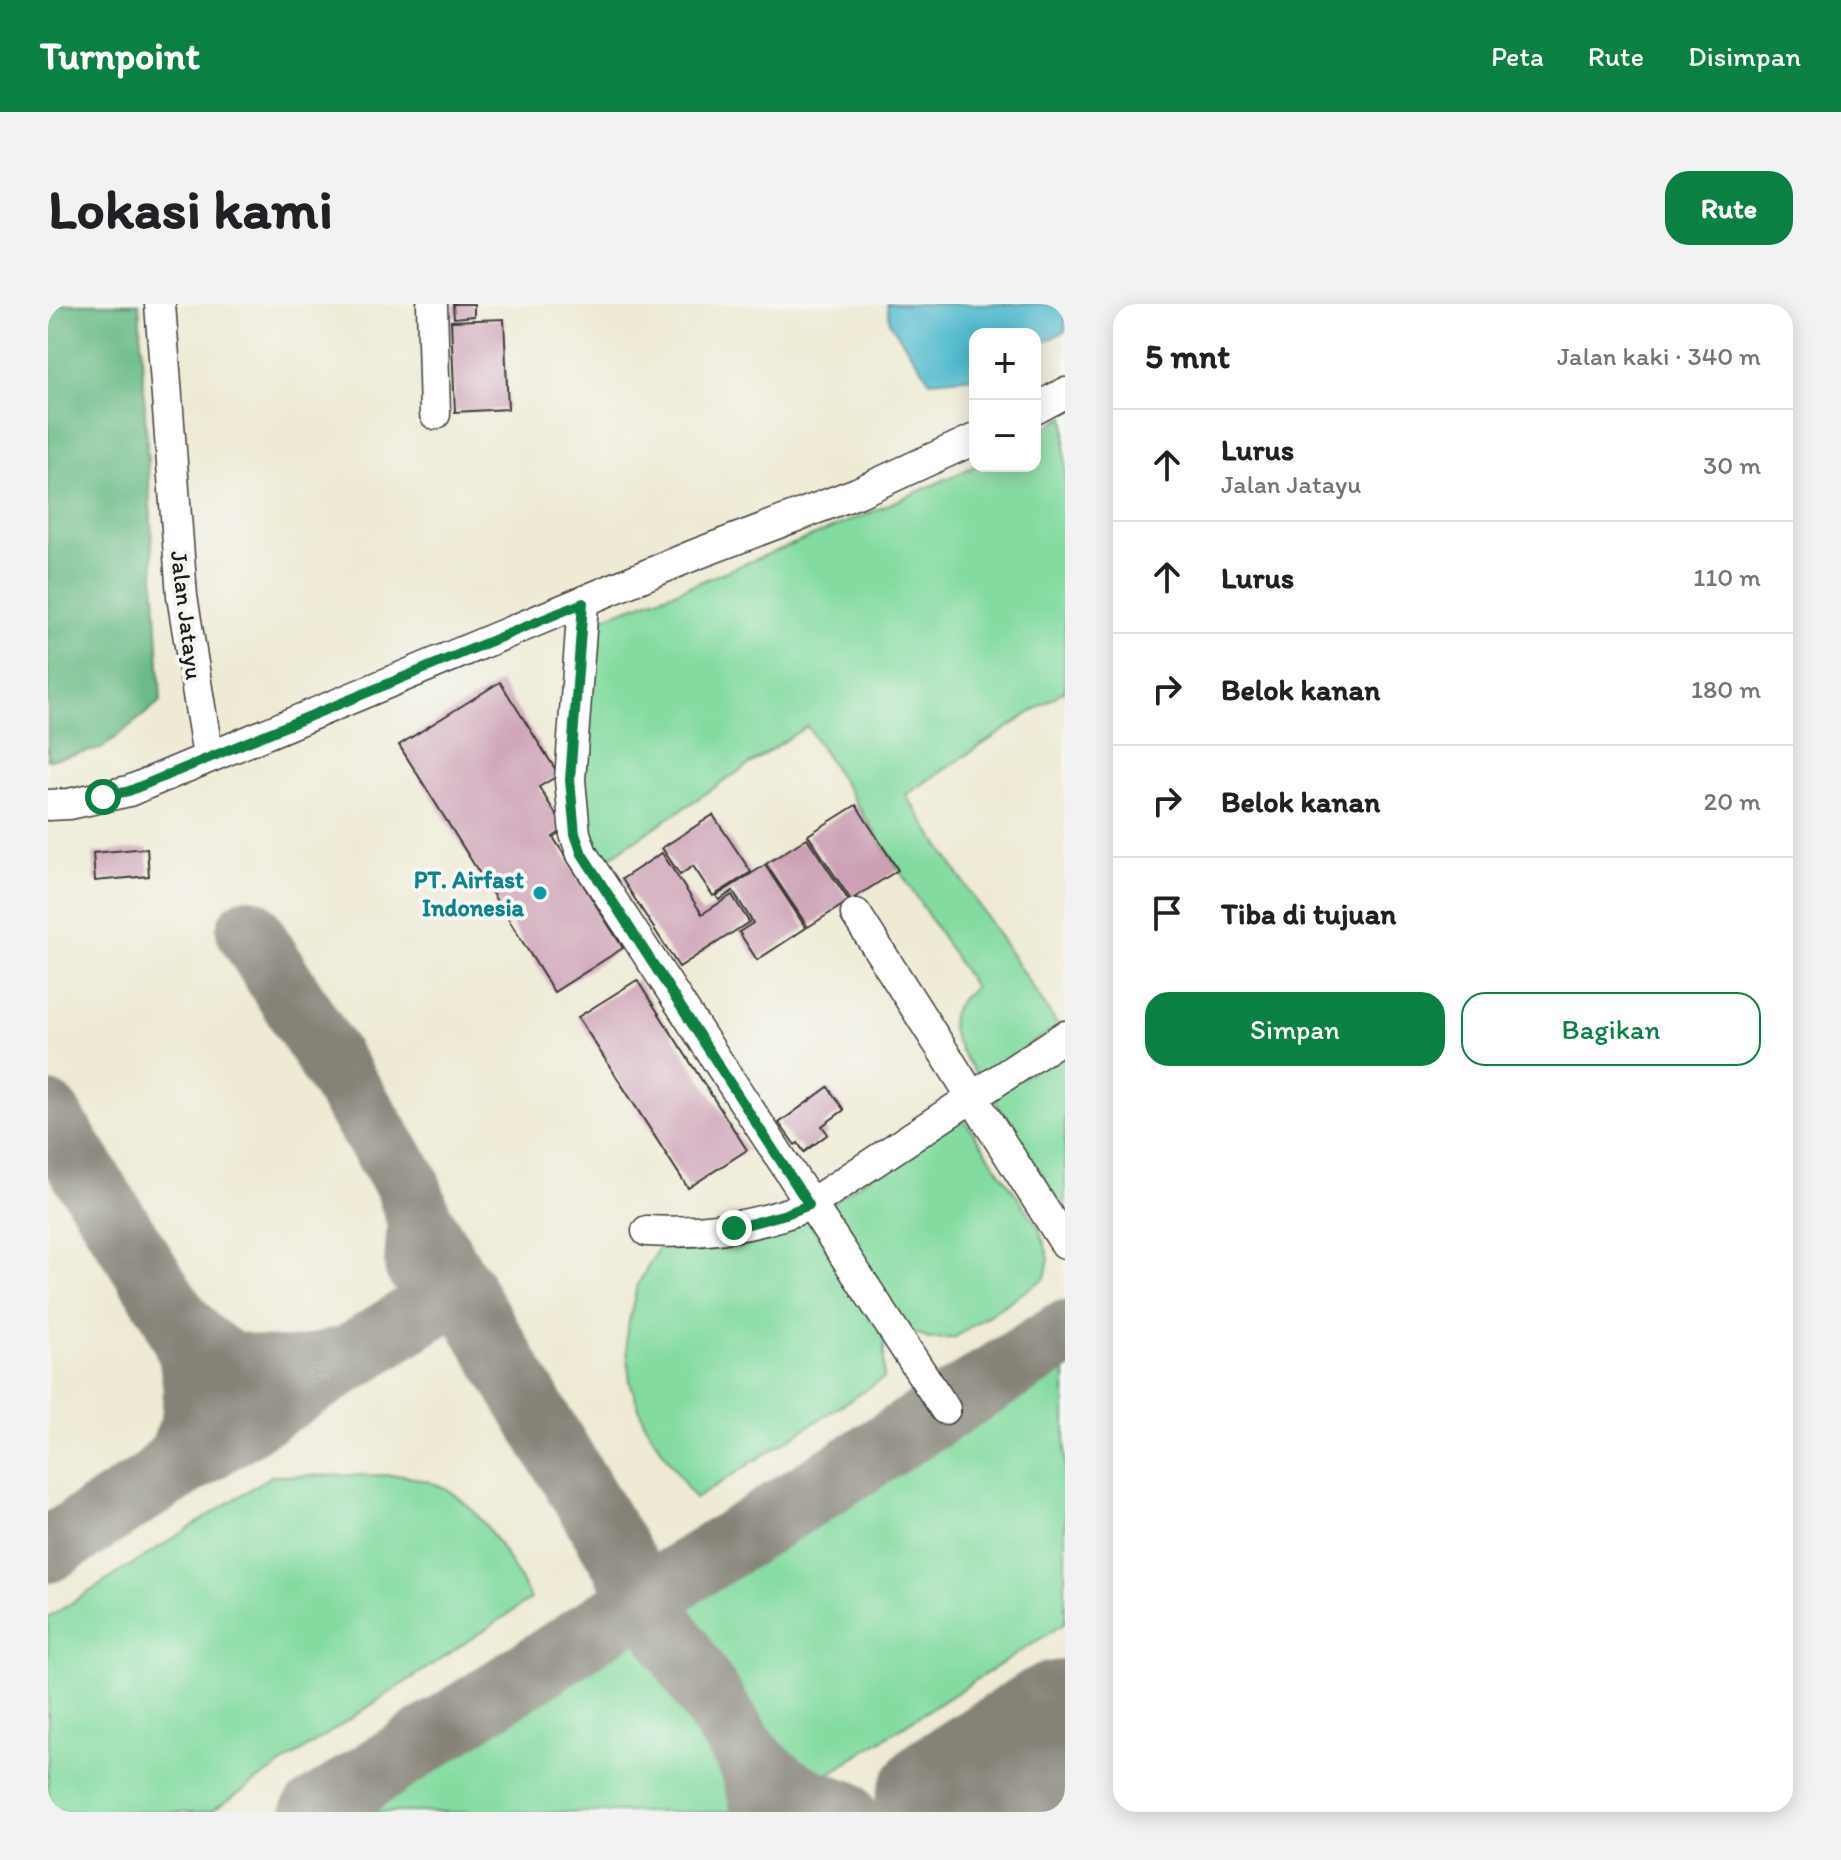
<!DOCTYPE html>
<html lang="id">
<head>
<meta charset="utf-8">
<style>
	body { margin:0; font-family:Itim,sans-serif; background:#f2f2f2; color:#202124 }
	.controls { position:absolute; right:24px; top:24px; display:grid; overflow:hidden; border-radius:16px; box-shadow:0 4px 20px #0003 }
	.controls button { width:72px; height:72px; display:grid; place-items:center; padding:0; border:0; border-bottom:2px solid #e0e0e0; background:#fff; color:#202124; font:40px sans-serif }
	.stop { position:absolute; width:24px; height:24px; margin:-18px; border:6px solid #0b8043; border-radius:50%; background:#fff }
	.stop.end { background:#0b8043; border-color:#fff; box-shadow:0 2px 8px #0008 }
	.list { margin:0; padding:0; list-style:none }
	h2 { display:flex; justify-content:space-between; align-items:center; height:104px; margin:0; padding:0 32px; font-size:34px }
	h2 small { font-size:26px; font-weight:400; color:#757577 }
	.list li { display:grid; grid-template-columns:52px 1fr auto; gap:24px; align-items:center; box-sizing:border-box; height:112px; padding:0 32px; border-top:2px solid #e0e0e0 }
	.list b { display:block; font-size:30px; white-space:nowrap }
	.list p { margin:0; font-size:26px; white-space:nowrap; color:#757577 }
	.list em { font-size:26px; font-style:normal; color:#757577 }
	.actions { display:flex; gap:16px; padding:24px 32px }
	.actions a { flex:1; padding:18px 0; border:2px solid #0b8043; border-radius:24px; text-align:center; font-size:28px; color:#0b8043 }
	.actions .main { background:#0b8043; color:#fff }
	.icon { flex:none; width:44px; height:44px; fill:none; stroke:currentColor; stroke-width:2; stroke-linecap:round; stroke-linejoin:round }
	.map { position:relative; flex:none; width:1017px; height:1508px; overflow:hidden; border-radius:24px }
	header { display:flex; align-items:center; gap:48px; box-sizing:border-box; height:112px; padding:0 40px; background:#0b8043; color:#fff }
	header strong { font-size:38px }
	nav { display:flex; gap:44px; margin-inline-start:auto; font-size:28px }
	.intro { display:flex; align-items:center; justify-content:space-between; box-sizing:border-box; height:192px; padding:0 48px }
	h1 { margin:0; font-size:56px }
	.button { padding:20px 36px; border-radius:24px; background:#0b8043; color:#fff; font-size:28px; font-weight:700 }
	main { display:flex; gap:48px; padding:0 48px }
	aside { flex:1; background:#fff; border-radius:24px; box-shadow:0 4px 20px #0003 }
	.map>svg:first-child { display:block }
	.green { fill:#84dba0; stroke:#507c5e; stroke-width:2 }
	.forest { fill:#6bbb86; stroke:#446c51; stroke-width:2 }
	.water { fill:#50bacd; stroke:#366b74; stroke-width:2 }
	.lines { fill:none; stroke-linecap:round; stroke-linejoin:round }
	.taxiway { stroke:#858378; stroke-width:66 }
	.runway { stroke:#858378; stroke-width:168 }
	.building { fill:#cc9fb4 }
	.minor-casing { stroke:#3c3b38; stroke-width:33 }
	.minor { stroke:#fff; stroke-width:30 }
	.route { stroke:#0b8043; stroke-width:10 }
	.culture-dot { fill:#0f9aa8; stroke:#f6f6f2; stroke-width:3 }
	.labels { text-anchor:middle; dominant-baseline:central; stroke-width:8; stroke-linejoin:round; paint-order:stroke }
	.street-label { font-size:24px; fill:#1c1c1c; stroke:#f6f6f2 }
	.culture-label { font-size:24px; font-weight:bold; fill:#0d838f; stroke:#f6f6f2; text-anchor:end }
</style>
</head>
<body>
<header>
<strong>Turnpoint</strong>
<nav><a>Peta</a><a>Rute</a><a>Disimpan</a></nav>
</header>
<div class="intro"><h1>Lokasi kami</h1><a class="button">Rute</a></div>
<main>
<div class="map">
<svg width="1017" height="1508" viewBox="0 0 1017 1508">
	<rect width="100%" height="100%" fill="#f6f6f2"/>
	<filter id="ink" filterUnits="userSpaceOnUse"><feTurbulence type="fractalNoise" baseFrequency=".0125" numOctaves="2"/><feDisplacementMap in="SourceGraphic" scale="16" xChannelSelector="R" yChannelSelector="G"/><feConvolveMatrix kernelMatrix="1 2 1 2 8 2 1 2 1" color-interpolation-filters="sRGB"/></filter>
	<filter id="wash" filterUnits="userSpaceOnUse"><feTurbulence type="fractalNoise" baseFrequency=".006" numOctaves="4" result="noise"/><feDisplacementMap in="SourceGraphic" scale="32" xChannelSelector="R" yChannelSelector="G"/><feGaussianBlur stdDeviation="1.8" result="paint"/><feColorMatrix in="noise" values="0 0 0 0 0 0 0 0 0 0 0 0 0 0 0 0 0 1.4 0 .05"/><feComposite in="paint" operator="in"/></filter>
	<g filter="url(#wash)">
		<rect width="100%" height="100%" fill="#eeead4"/>
		<path class="green" d="M1017 113V386L858 491 1010 722 931 774C918 754 893 726 908 702 912 695 921 688 926 683L759 422 556 557 540 518 535 472 542 351 553 314 632 286 831 205 927 162H987V130Z
			M1017 746V907L944 792Z
			M913 811 991 924 1001 954 997 974 906 1034 881 1035 853 1023 773 906Z
			M758 913 836 1028V1074L647 1195 597 1121 582 1078 578 1031 589 982 611 943 682 933Z
			M1017 1029V1319L751 1489 733 1483 701 1454 713 1491 715 1508H266L597 1294Z
			M354 1171C365 1174 379 1176 390 1181 434 1201 460 1255 483 1295L162 1508H0V1314L223 1172Z"/>
		<path class="forest" d="M0 0H91L113 397 53 445 0 456Z"/>
		<path class="water" d="M839 0H1017V27L987 44V30H927V73L882 77 842 19Z"/>
		<g class="lines">
			<path class="taxiway" d="M201 627 359 879 372 917 369 961
				M0 811 125 1009 143 1050 148 1085 146 1118 133 1150 112 1174
				M372 917 597 1294 700 1452
				M125 1009 147 1036 177 1058 210 1065 251 1067 291 1056
				M0 1246 413 983
				M266 1508 597 1294 1017 1029
				M715 1508 713 1491 700 1452C732 1483 751 1496 795 1508
				M889 1508 927 1497"/>
			<path class="runway" d="M910 1508 1017 1440"/>
		</g>
		<g id="blocks">
			<path class="building" d="M405 0H426V12L406 14Z
				M456 15 460 105 407 108 403 17Z
				M452 378 511 471 491 483 517 525 505 533 575 644 506 688 351 441Z
				M808 501 850 566 803 596 760 531Z
				M665 511 703 568 665 592 645 562 632 571 614 544Z
				M759 534 801 597 760 623 718 560Z
				M99 544 101 572 47 577 45 549Z
				M614 549 654 610 684 591 701 618 631 663 574 575Z
				M717 561 758 624 709 656 691 628 705 619 685 587 671 596 668 592Z
				M589 676 699 846 640 884 530 713Z
				M780 783 796 806 774 822 780 830 756 848 750 839 747 841 731 819Z"/>
		</g>
	</g>
	<g filter="url(#ink)">
		<use href="#blocks" fill-opacity="0" stroke="#3c3b38" stroke-width="2"/>
		<g class="lines">
			<g class="minor-casing">
				<path id="minor" d="M112 0 134 292 160 452
					M384 0 387 110
					M987 105 1017 89
					M535 299 522 476 527 530 534 550 897 1105
					M0 501 21 500 81 487 646 251 809 189 927 135
					M808 610 1017 939
					M599 927C654 930 709 923 761 901L1017 732"/>
			</g>
			<use href="#minor" class="minor"/>
		</g>
	</g>
	<g class="lines" filter="url(#ink)">
		<path class="route" d="M55 493 81 487 535 299 522 476 527 530 534 550 761 901 738 910 686 924"/>
	</g>
	<circle class="culture-dot" cx="492" cy="589" r="8"/>
	<g class="labels">
		<g class="street-label">
			<text transform="translate(139 311) rotate(83)">Jalan Jatayu</text>
		</g>
		<g class="culture-label">
			<text x="476" y="575">PT. Airfast<tspan x="476" dy="28">Indonesia</tspan></text>
		</g>
	</g>
</svg>
<div class="controls">
<button>+</button>
<button>−</button>
</div>
<div class="stop" style="left:55px;top:493px"></div>
<div class="stop end" style="left:686px;top:924px"></div>
</div>
<aside>
<h2>5 mnt<small>Jalan kaki · 340 m</small></h2>
<ul class="list">
<li><svg class="icon" aria-label="ahead" viewBox="0 0 24 24"><path d="M12 20V5M6 11l6-6 6 6"/></svg><div><b>Lurus</b><p>Jalan Jatayu</p></div><em>30 m</em></li>
<li><svg class="icon" aria-label="ahead" viewBox="0 0 24 24"><path d="M12 20V5M6 11l6-6 6 6"/></svg><div><b>Lurus</b></div><em>110 m</em></li>
<li><svg class="icon" aria-label="right" viewBox="0 0 24 24"><path d="M7 20v-9h11M14 6l5 5-5 5"/></svg><div><b>Belok kanan</b></div><em>180 m</em></li>
<li><svg class="icon" aria-label="right" viewBox="0 0 24 24"><path d="M7 20v-9h11M14 6l5 5-5 5"/></svg><div><b>Belok kanan</b></div><em>20 m</em></li>
<li><svg class="icon" aria-label="arrive" viewBox="0 0 24 24"><path d="M6 21V4h12l-3 4 3 4H6"/></svg><div><b>Tiba di tujuan</b></div></li>
</ul>
<div class="actions"><a class="main">Simpan</a><a>Bagikan</a></div>
</aside>
</main>
</body>
</html>
